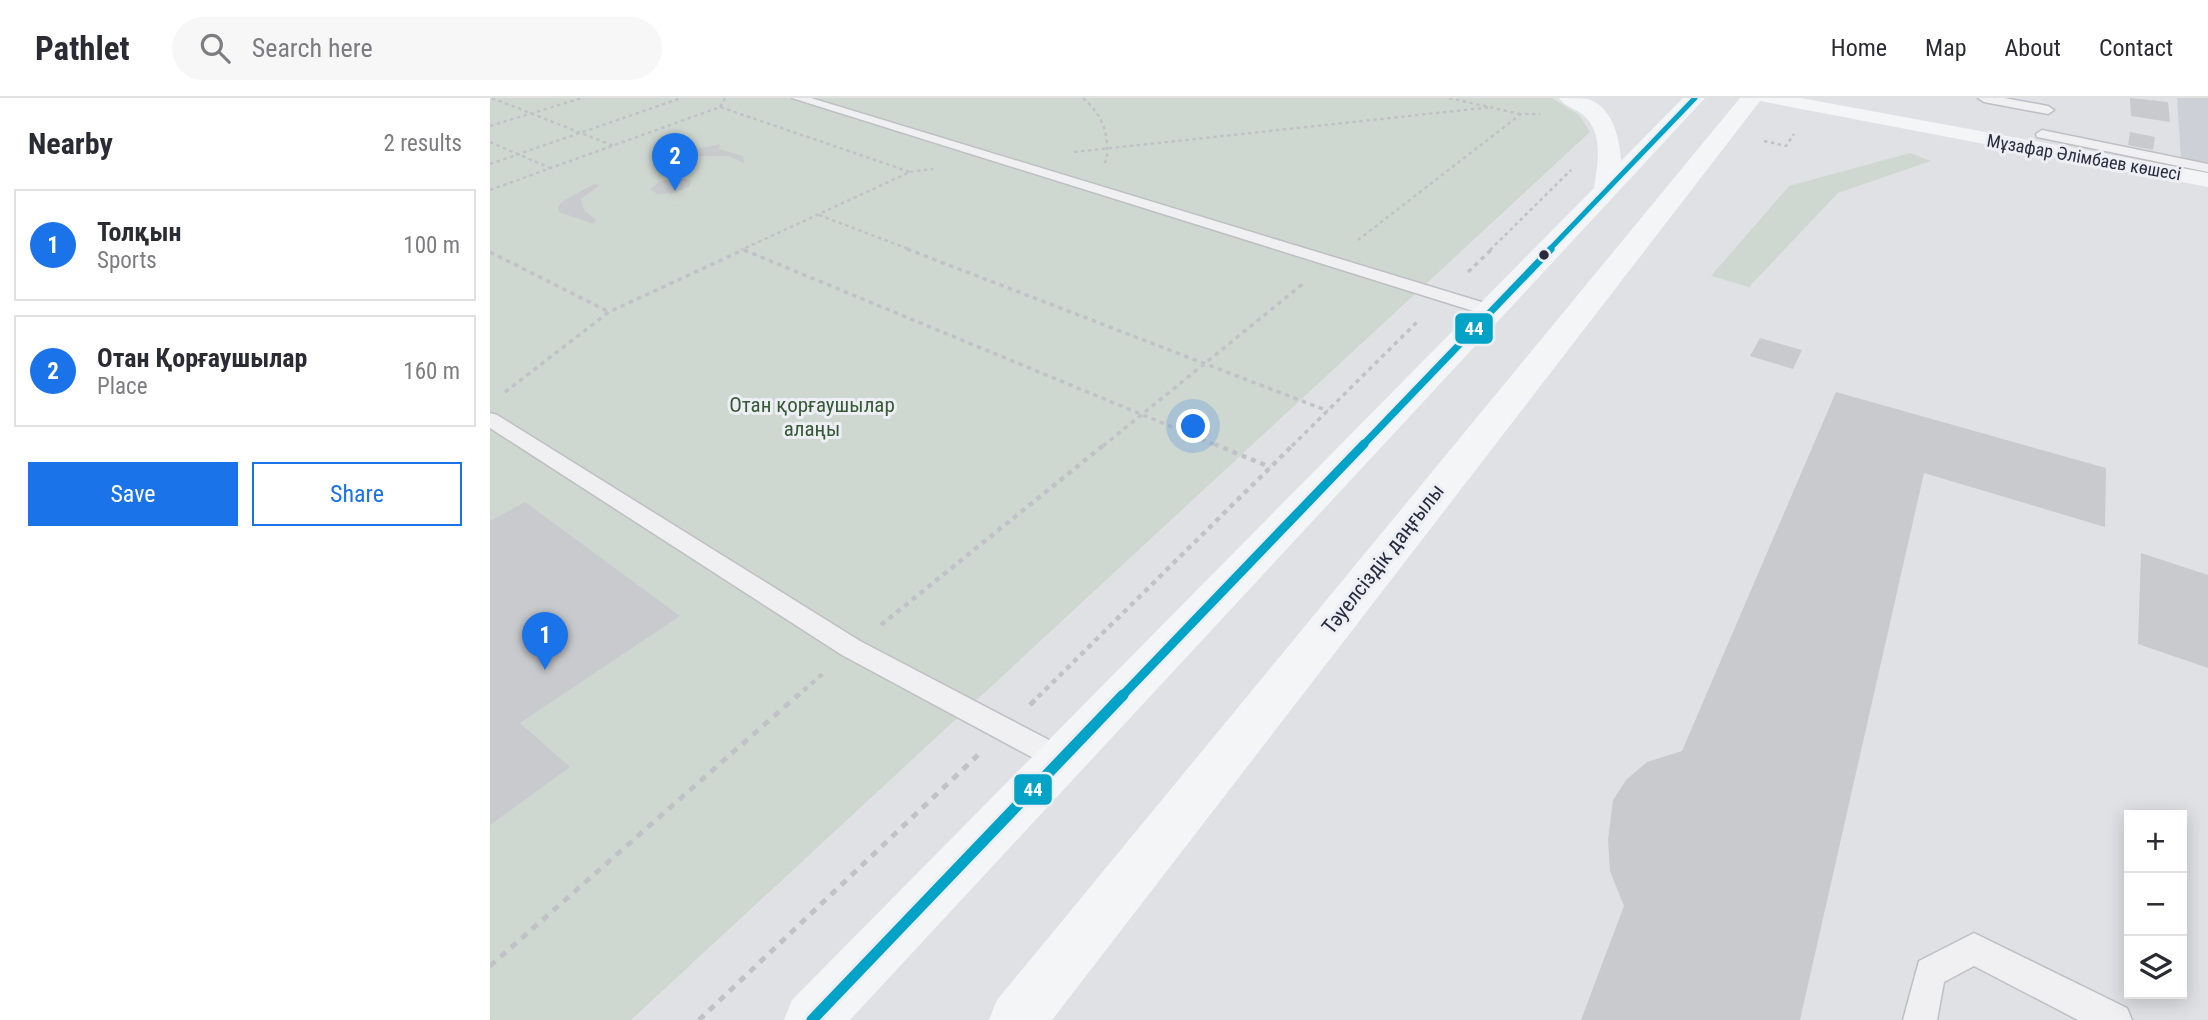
<!DOCTYPE html>
<html lang="en">
<head>
<meta charset="utf-8">
<style>
	body { margin:0; font-family:"Roboto Condensed",sans-serif; background:#f7f7f7; color:#2b2b33 }
	.controls { position:absolute; right:21px; bottom:21px; display:grid; overflow:hidden; border-radius:0px; box-shadow:0 4px 18px #0003 }
	.controls button { width:63px; height:63px; display:grid; place-items:center; padding:0; border:0; border-bottom:2px solid #e1e1e2; background:#fff; color:#2b2b33; font:35px sans-serif }
	.you { position:absolute; left:704px; top:329px; width:24px; height:24px; margin:-18px; border:5px solid #fff; border-radius:50%; background:#1a73e8; box-shadow:0 0 0 10px #1a73e833 }
	.badge { display:grid; place-items:center; width:46px; height:46px; border-radius:50%; background:#1a73e8; color:#fff; font-size:23px; font-weight:700 }
	.pin { position:absolute; translate:-50% -58px; filter:drop-shadow(0 2px 4px #0008) }
	.pin::after { content:''; position:absolute; top:37px; width:24px; height:21px; background:inherit; clip-path:polygon(0 0,100% 0,50% 100%) }
	.list { margin:0; padding:0; list-style:none }
	h2 { display:flex; justify-content:space-between; align-items:center; height:91px; margin:0; padding:0 28px; font-size:30px }
	h2 small { font-size:23px; font-weight:400; color:#7c7c81 }
	.list li { display:grid; grid-template-columns:46px 1fr auto; gap:21px; align-items:center; box-sizing:border-box; height:112px; margin:0 14px 14px; padding:0 14px; border:2px solid #e1e1e2; border-radius:0px }
	.list b { display:block; font-size:26px; white-space:nowrap }
	.list p { margin:0; font-size:23px; white-space:nowrap; color:#7c7c81 }
	.list em { font-size:23px; font-style:normal; color:#7c7c81 }
	.actions { display:flex; gap:14px; padding:21px 28px }
	.actions a { flex:1; padding:16px 0; border:2px solid #1a73e8; border-radius:0px; text-align:center; font-size:24px; color:#1a73e8 }
	.actions .main { background:#1a73e8; color:#fff }
	.icon { flex:none; width:38px; height:38px; fill:none; stroke:currentColor; stroke-width:2; stroke-linecap:round; stroke-linejoin:round }
	.map { position:relative; flex:none; width:1718px; height:922px; overflow:hidden }
	header { display:flex; align-items:center; gap:42px; box-sizing:border-box; height:98px; padding:0 35px; background:#fff; border-bottom:2px solid #e1e1e2 }
	header strong { font-size:33px }
	nav { display:flex; gap:38px; margin-inline-start:auto; font-size:24px }
	.search { width:490px; height:63px; background:#f7f7f7; display:flex; align-items:center; gap:18px; box-sizing:border-box; padding:0 24px; border-radius:38px; color:#7c7c81; font-size:26px }
	main { display:flex }
	aside { flex:1; background:#fff }
	.map>svg:first-child { display:block }
	.built { fill:#ced0d8 }
	.green { fill:#cfd8d0 }
	.building { fill:#c9cacd }
	.lines { fill:none; stroke-linecap:round; stroke-linejoin:round }
	.lane-casing { stroke:#bebfc3; stroke-width:3 }
	.path-far3 { stroke:#c1c2c7; stroke-width:2.5; stroke-dasharray:3.5 3.5; stroke-linecap:butt }
	.path-far2 { stroke:#c1c2c7; stroke-width:3.5; stroke-dasharray:4.5 4.5; stroke-linecap:butt }
	.path-far1 { stroke:#c1c2c7; stroke-width:4.5; stroke-dasharray:5 5; stroke-linecap:butt }
	.path { stroke:#c1c2c7; stroke-width:5; stroke-dasharray:7 7; stroke-linecap:butt }
	.lane { fill:#f0f0f2; fill-rule:evenodd }
	.secondary { fill:#f4f5f6; fill-rule:evenodd }
	.bus-1-far3-casing { stroke:#edeff5; stroke-width:9 }
	.bus-1-far2-casing { stroke:#edeff5; stroke-width:11 }
	.bus-1-far1-casing { stroke:#edeff5; stroke-width:14 }
	.bus-1-casing { stroke:#edeff5; stroke-width:17 }
	.bus-1-far3 { stroke:#02a3c7; stroke-width:5 }
	.bus-1-far2 { stroke:#02a3c7; stroke-width:7 }
	.bus-1-far1 { stroke:#02a3c7; stroke-width:9 }
	.bus-1 { stroke:#02a3c7; stroke-width:11 }
	.bus-dot { fill:#282c3e; stroke:#edeff5; stroke-width:2.5 }
	.labels { text-anchor:middle; dominant-baseline:central; stroke-width:6; stroke-linejoin:round; paint-order:stroke }
	.far-street-label { font-size:18px; fill:#282c3e; stroke:#edeff5 }
	.park-label { font-size:21px; fill:#375935; stroke:#edeff5 }
	.street-label { font-size:21px; fill:#282c3e; stroke:#edeff5 }
	.line-badge { stroke:#edeff5; stroke-width:2.5 }
	.badge-label { font-size:19px; text-anchor:middle; font-weight:bold; fill:#fff }
</style>
</head>
<body>
<header>
<strong>Pathlet</strong>
<div class="search"><svg class="icon" aria-label="search" viewBox="0 0 24 24"><circle cx="10" cy="10" r="6"/><path d="M15 15l6 6"/></svg>Search here</div>
<nav><a>Home</a><a>Map</a><a>About</a><a>Contact</a></nav>
</header>
<main>
<aside>
<h2>Nearby<small>2 results</small></h2>
<ul class="list">
<li><span class="badge">1</span><div><b>Толқын</b><p>Sports</p></div><em>100 m</em></li>
<li><span class="badge">2</span><div><b>Отан Қорғаушылар</b><p>Place</p></div><em>160 m</em></li>
</ul>
<div class="actions"><a class="main">Save</a><a>Share</a></div>
</aside>
<div class="map">
<svg width="1718" height="922" viewBox="0 0 1718 922">
	<rect width="100%" height="100%" fill="#e0e1e5"/>
	<path class="built" d="M1687 0H1718V73L1691 61Z"/>
	<path class="green" d="M0 0H1062L1089 17 1100 34 141 922H0Z
		M1420 55 1441 63 1348 95 1259 189 1221 178 1299 88Z"/>
	<path class="building" d="M1640 0 1678 4 1680 24 1641 18Z
		M1640 34 1665 39 1663 52 1638 47Z
		M230 46 229 51 253 58 254 65 239 58H211L171 63 177 57Z
		M187 80 201 82 200 88 185 95 167 96 160 91 169 84Z
		M104 86 110 87 91 101 94 112 106 122 104 126 69 114 68 109 73 103Z
		M1270 240 1312 252 1303 271 1260 258Z
		M1346 294 1616 370 1615 429 1434 375 1310 922H1091L1134 808 1120 773 1118 742 1123 702 1136 682 1157 664 1192 653Z
		M35 404 190 518 30 625 80 669 0 727V423Z
		M1651 455 1718 477V570L1648 546Z"/>
	<g class="lines">
		<g class="lane-casing">
			<path id="lane" d="M302 0H321L1008 209 1011 213 1008 217H996Z
				M1488 0H1514L1558 8 1564 12 1558 16 1494 4Z
				M1552 32 1718 66V74L1547 39 1546 36Z
				M0 315 7 317 370 543 582 654 586 662 582 670 572 674 562 670 352 557 0 330Z
				M1484 835 1637 910 1642 922H1588L1484 868 1454 884 1447 922H1413L1429 863Z"/>
		</g>
		<path class="path-far3" d="M2 0 124 48
			M593 0C614 19 618 34 617 62L614 65
			M959 0 1030 16
			M230 9 235 0
			M0 28 92 0
			M1274 43 1296 48 1304 36
			M0 44 60 70
			M584 54 1002 9
			M0 66 191 0
			M420 74 443 71
			M0 92 230 9 420 74 251 152
			M329 117 421 152
			M868 142 1031 16H1050
			M1000 152 1081 72"/>
		<path class="path-far2" d="M417 151 838 313
			M254 152 728 348
			M0 154 119 214
			M978 174 1002 151
			M15 294 119 214 255 151
			M613 348 814 185
			M802 348 929 222"/>
		<path class="path-far1" d="M724 346 780 369
			M391 527 615 346
			M306 599 336 573
			M548 599 804 346"/>
		<path class="path" d="M540 607 550 597
			M0 868 308 597
			M209 922 488 657"/>
		<use href="#lane" class="lane"/>
		<path class="secondary" d="M1069 0C1078 0 1089 0 1098 1 1123 9 1130 41 1131 63L1193 0H1215L360 922H294L302 902 1104 90C1108 65 1114 33 1092 16 1084 10 1074 8 1069 0Z
			M1250 0H1311L1718 75V89L1270 3 562 922H499L507 902Z"/>
		<g class="bus-1-far3-casing">
			<path id="bus-1-far3" d="M1059 152 1205 0"/>
		</g>
		<g class="bus-1-far2-casing">
			<path id="bus-1-far2" d="M872 348 1061 151"/>
		</g>
		<g class="bus-1-far1-casing">
			<path id="bus-1-far1" d="M631 599 874 346"/>
		</g>
		<g class="bus-1-casing">
			<path id="bus-1" d="M322 922 633 597"/>
		</g>
		<use href="#bus-1-far3" class="bus-1-far3"/>
		<use href="#bus-1-far2" class="bus-1-far2"/>
		<use href="#bus-1-far1" class="bus-1-far1"/>
		<use href="#bus-1" class="bus-1"/>
	</g>
	<circle class="bus-dot" cx="1054" cy="157" r="6"/>
	<g class="labels">
		<g class="far-street-label">
			<text transform="translate(1594 59) rotate(10)">Мұзафар Әлімбаев көшесі</text>
		</g>
		<g class="park-label">
			<text x="322" y="307">Отан қорғаушылар<tspan x="322" dy="24">алаңы</tspan></text>
		</g>
		<g class="street-label">
			<text transform="translate(893 461) rotate(-52)">Тәуелсіздік даңғылы</text>
		</g>
	</g>
	<g class="line-badge">
		<rect x="964" y="214" width="40" height="33" rx="7" fill="#02a3c7"/>
		<rect x="523" y="675" width="40" height="33" rx="7" fill="#02a3c7"/>
	</g>
	<g class="badge-label">
		<text x="984" y="237">44</text>
		<text x="543" y="698">44</text>
	</g>
</svg>
<div class="controls">
<button>+</button>
<button>−</button>
<button><svg class="icon" aria-label="layers" viewBox="0 0 24 24"><path d="M12 4l9 5-9 5-9-5zM3 14l9 5 9-5"/></svg></button>
</div>
<div class="you"></div>
<div class="pin badge" style="left:55px;top:572px">1</div>
<div class="pin badge" style="left:185px;top:93px">2</div>
</div>
</main>
</body>
</html>
